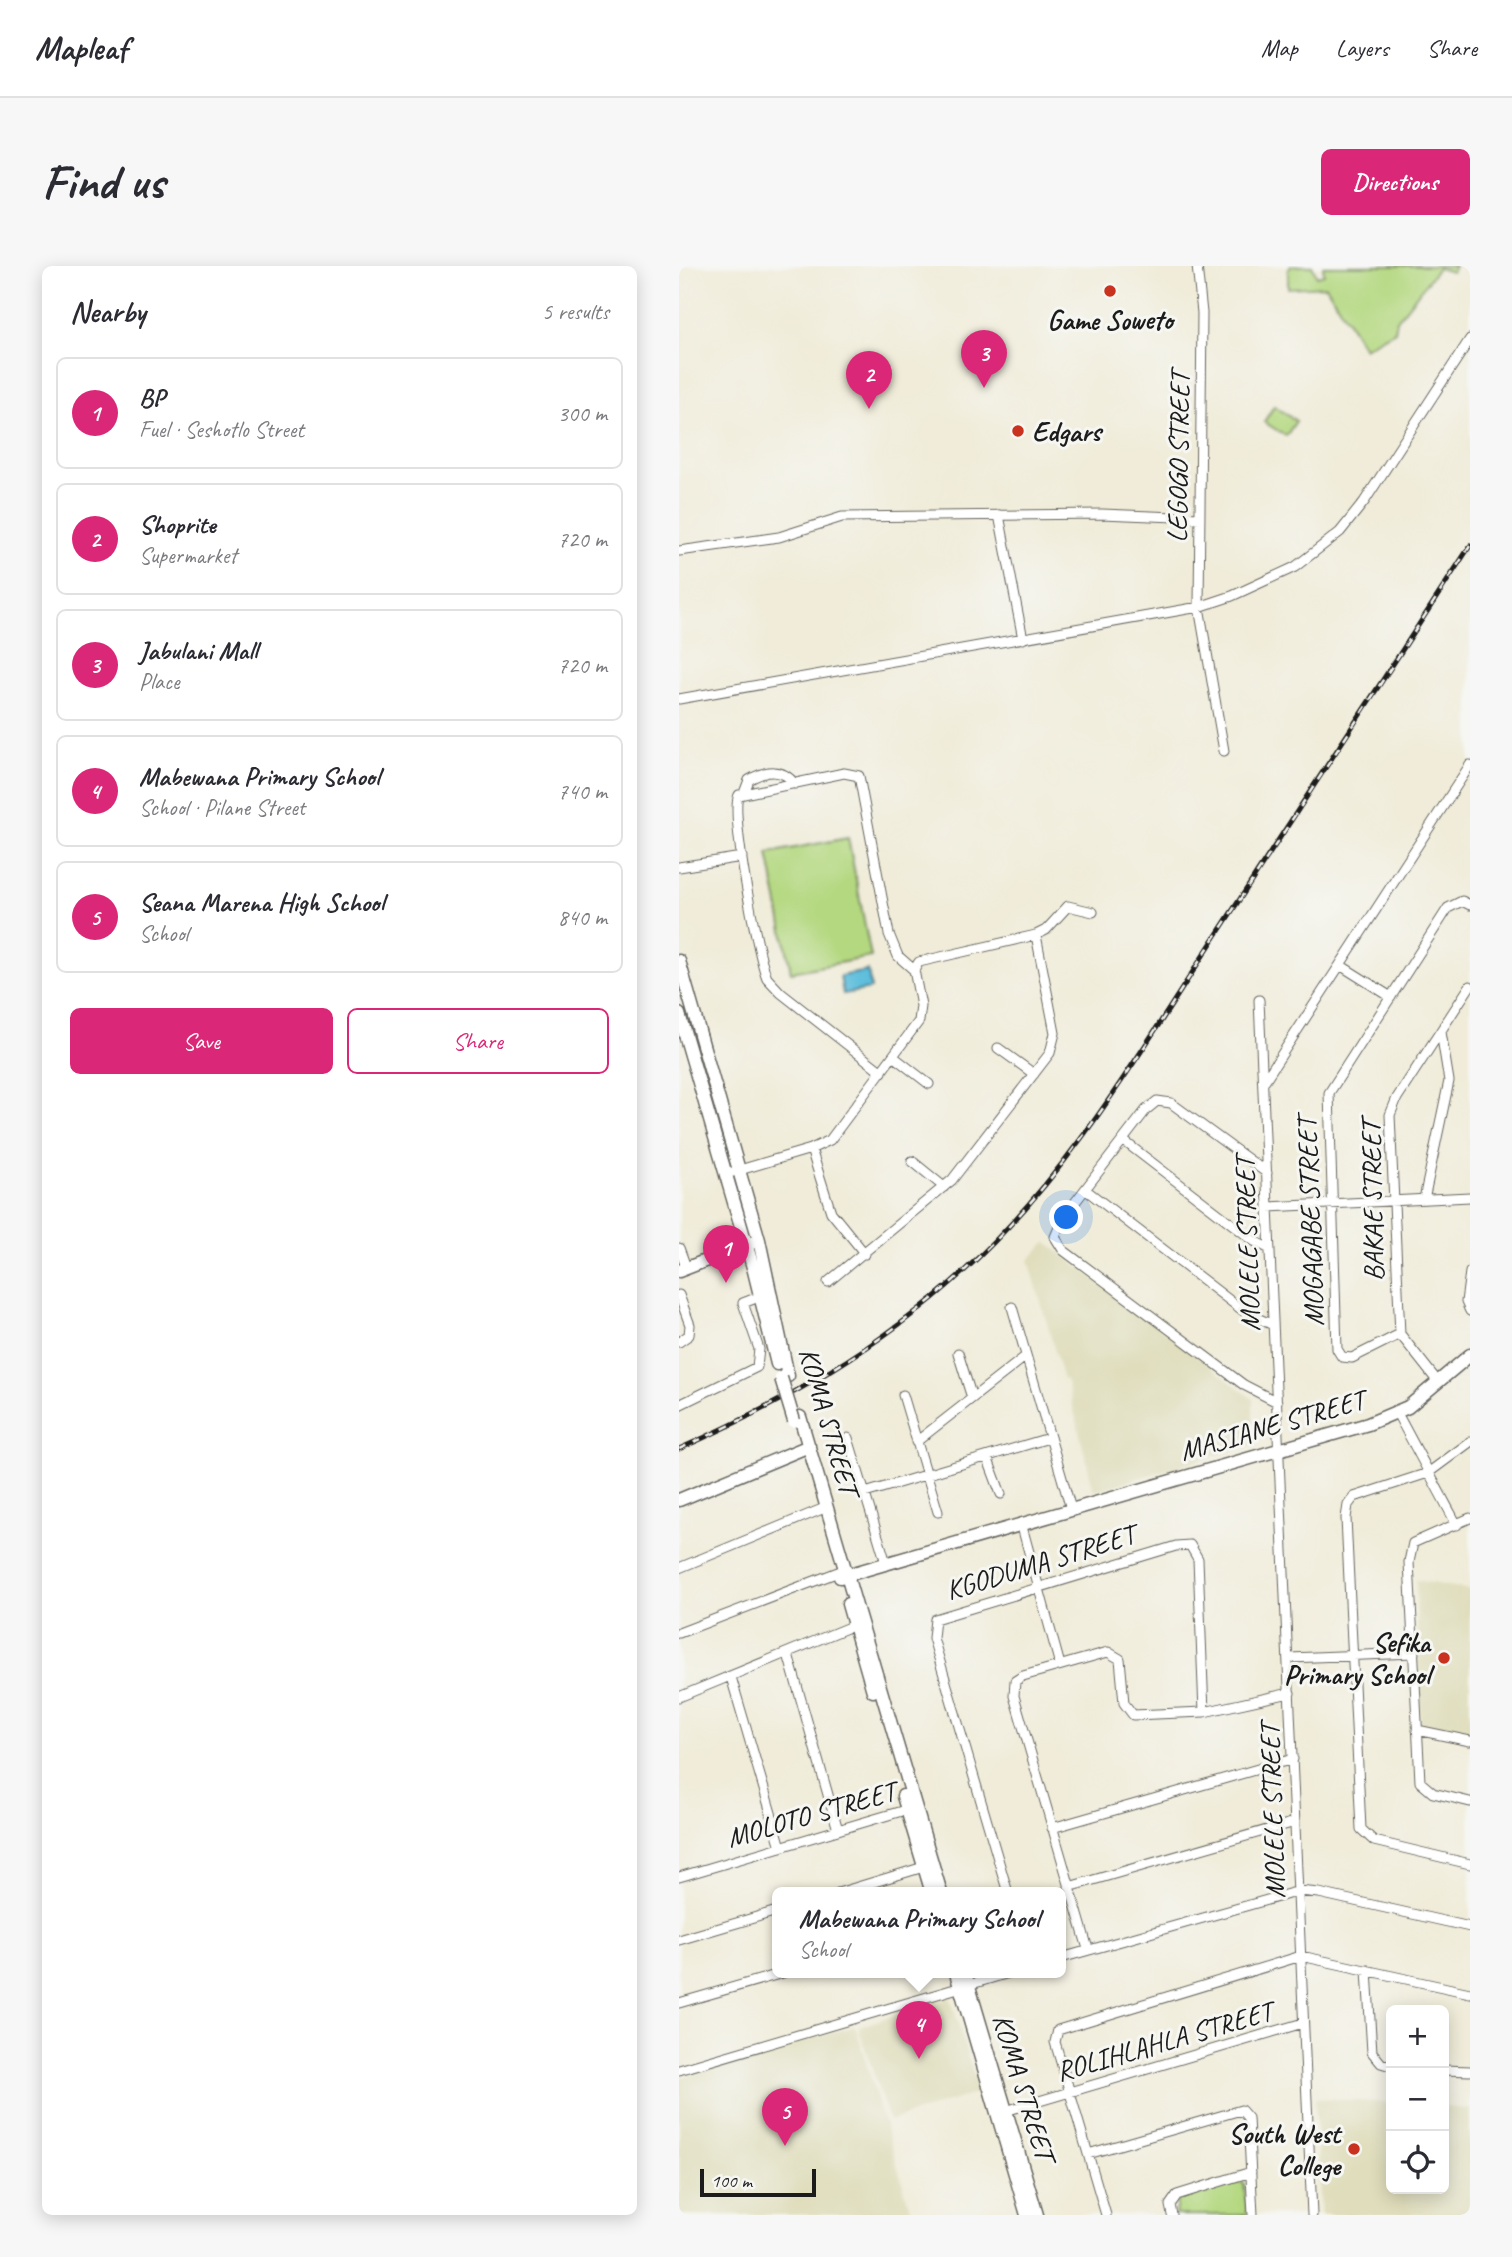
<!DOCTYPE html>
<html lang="en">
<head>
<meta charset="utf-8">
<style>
	body { margin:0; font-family:Caveat,sans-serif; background:#f7f7f7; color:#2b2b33 }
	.controls { position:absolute; right:21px; bottom:21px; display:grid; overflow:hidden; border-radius:10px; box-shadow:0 4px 18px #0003 }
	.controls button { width:63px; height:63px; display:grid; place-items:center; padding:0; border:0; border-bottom:2px solid #e1e1e2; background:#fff; color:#2b2b33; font:35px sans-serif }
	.scale { position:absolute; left:21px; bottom:18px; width:116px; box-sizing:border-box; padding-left:7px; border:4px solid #1c1c1c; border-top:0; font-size:19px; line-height:24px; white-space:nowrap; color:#1c1c1c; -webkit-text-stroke:5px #f6f6f2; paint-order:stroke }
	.you { position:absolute; left:388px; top:952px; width:24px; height:24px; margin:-18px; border:5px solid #fff; border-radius:50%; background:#1a73e8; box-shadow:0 0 0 10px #1a73e833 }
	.badge { display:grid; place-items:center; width:46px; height:46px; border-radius:50%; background:#db2777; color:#fff; font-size:23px; font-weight:700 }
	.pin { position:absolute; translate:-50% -58px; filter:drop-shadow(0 2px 4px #0008) }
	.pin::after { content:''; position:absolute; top:37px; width:24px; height:21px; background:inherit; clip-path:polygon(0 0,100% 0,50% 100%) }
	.popup { position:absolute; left:93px; top:1621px; width:294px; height:91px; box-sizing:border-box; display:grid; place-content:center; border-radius:10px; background:#fff; filter:drop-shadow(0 2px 5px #0005); font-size:23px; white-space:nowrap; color:#7c7c81 }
	.popup b { font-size:26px; color:#2b2b33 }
	.popup::after { content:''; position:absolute; left:50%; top:100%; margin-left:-14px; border:14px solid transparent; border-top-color:#fff }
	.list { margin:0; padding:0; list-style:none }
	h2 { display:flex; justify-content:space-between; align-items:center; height:91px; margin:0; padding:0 28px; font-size:30px }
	h2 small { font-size:23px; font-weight:400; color:#7c7c81 }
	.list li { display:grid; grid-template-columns:46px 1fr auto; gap:21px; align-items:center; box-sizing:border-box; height:112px; margin:0 14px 14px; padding:0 14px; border:2px solid #e1e1e2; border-radius:10px }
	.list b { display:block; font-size:26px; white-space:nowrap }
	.list p { margin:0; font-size:23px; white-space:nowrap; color:#7c7c81 }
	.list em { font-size:23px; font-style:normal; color:#7c7c81 }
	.actions { display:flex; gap:14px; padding:21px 28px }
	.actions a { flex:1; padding:16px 0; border:2px solid #db2777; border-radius:10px; text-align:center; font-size:24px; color:#db2777 }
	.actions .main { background:#db2777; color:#fff }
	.icon { flex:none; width:38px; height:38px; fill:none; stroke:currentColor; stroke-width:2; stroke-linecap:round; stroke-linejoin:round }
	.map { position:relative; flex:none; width:791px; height:1949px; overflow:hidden; border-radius:10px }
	header { display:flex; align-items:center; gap:42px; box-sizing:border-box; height:98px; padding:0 35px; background:#fff; border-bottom:2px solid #e1e1e2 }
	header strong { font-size:33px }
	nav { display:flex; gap:38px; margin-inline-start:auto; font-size:24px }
	.intro { display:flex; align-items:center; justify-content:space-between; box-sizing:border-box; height:168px; padding:0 42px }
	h1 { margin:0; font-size:49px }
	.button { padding:18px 32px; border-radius:10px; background:#db2777; color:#fff; font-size:24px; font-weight:700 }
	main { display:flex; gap:42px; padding:0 42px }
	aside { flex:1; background:#fff; border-radius:10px; box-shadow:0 4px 18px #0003 }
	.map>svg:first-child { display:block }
	.built { fill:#dfddbb }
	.green { fill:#b4d880; stroke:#687a4e; stroke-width:2 }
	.water { fill:#5dbedc; stroke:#3c6d7c; stroke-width:2 }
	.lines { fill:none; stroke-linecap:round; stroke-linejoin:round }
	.street-casing { stroke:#66655e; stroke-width:11 }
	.secondary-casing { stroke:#66655e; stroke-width:15 }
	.street { stroke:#fff; stroke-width:9 }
	.secondary { stroke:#fff; stroke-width:12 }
	.rail-casing { stroke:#1c1c1c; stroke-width:5 }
	.rail { stroke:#f6f6f2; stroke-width:2.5; stroke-dasharray:8; stroke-linecap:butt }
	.secondary-bridge-casing { stroke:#66655e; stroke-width:15; stroke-linecap:butt }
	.secondary-bridge { stroke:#fff; stroke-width:12 }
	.poi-dot { fill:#c8321e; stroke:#f6f6f2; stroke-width:2.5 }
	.labels { text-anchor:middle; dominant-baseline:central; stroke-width:6; stroke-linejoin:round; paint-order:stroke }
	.poi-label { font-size:28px; font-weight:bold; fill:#1c1c1c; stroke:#f6f6f2; text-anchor:end }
	.street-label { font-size:28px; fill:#1c1c1c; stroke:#f6f6f2 }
</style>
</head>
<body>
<header>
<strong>Mapleaf</strong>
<nav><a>Map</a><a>Layers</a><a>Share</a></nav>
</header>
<div class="intro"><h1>Find us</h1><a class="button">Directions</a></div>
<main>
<aside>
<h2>Nearby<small>5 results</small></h2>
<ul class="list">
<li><span class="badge">1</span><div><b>BP</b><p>Fuel · Seshotlo Street</p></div><em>300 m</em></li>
<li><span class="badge">2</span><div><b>Shoprite</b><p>Supermarket</p></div><em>720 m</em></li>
<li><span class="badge">3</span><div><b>Jabulani Mall</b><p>Place</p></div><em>720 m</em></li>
<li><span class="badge">4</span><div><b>Mabewana Primary School</b><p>School · Pilane Street</p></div><em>740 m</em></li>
<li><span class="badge">5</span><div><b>Seana Marena High School</b><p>School</p></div><em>840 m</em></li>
</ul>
<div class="actions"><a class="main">Save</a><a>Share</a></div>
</aside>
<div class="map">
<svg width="791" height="1949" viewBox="0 0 791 1949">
	<rect width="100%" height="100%" fill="#f6f6f2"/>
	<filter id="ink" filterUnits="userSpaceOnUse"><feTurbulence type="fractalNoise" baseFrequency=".0143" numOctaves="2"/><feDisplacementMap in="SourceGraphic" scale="14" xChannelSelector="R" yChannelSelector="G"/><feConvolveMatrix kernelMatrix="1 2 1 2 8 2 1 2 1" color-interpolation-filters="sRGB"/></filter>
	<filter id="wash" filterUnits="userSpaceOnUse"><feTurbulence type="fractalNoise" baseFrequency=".00686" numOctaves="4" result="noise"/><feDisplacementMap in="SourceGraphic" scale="28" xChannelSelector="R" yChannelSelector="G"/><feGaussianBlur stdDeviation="1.57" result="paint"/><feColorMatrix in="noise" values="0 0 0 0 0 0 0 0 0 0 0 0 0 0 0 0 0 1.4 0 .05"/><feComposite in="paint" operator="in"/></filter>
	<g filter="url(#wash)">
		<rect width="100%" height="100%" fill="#f0ecd9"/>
		<path class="built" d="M367 976 574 1133V1179L415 1225 387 1113 384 1114 350 994Z
			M737 1314 791 1324V1469L741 1459Z
			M271 1731 300 1826 210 1855 179 1761Z
			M176 1760 233 1949H0V1812Z
			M636 1832 712 1837V1923H765V1841L791 1843V1949H642Z"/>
		<path class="green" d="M612 0H633L638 10 645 8 644 0H776L773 6 759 2 718 54 716 65 685 82 647 20 609 22V4Z
			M595 140 617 155 607 170 585 156Z
			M169 572 192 691 112 706 89 587Z
			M559 1916 565 1917 568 1949H496L498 1934Z"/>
		<path class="water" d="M189 705 192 723 164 728 161 710Z"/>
	</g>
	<g filter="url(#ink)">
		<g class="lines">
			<g class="street-casing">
				<path id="street" d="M518 0 523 47 520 341 545 485
					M320 249 344 373
					M0 285 100 271 163 251 423 248 521 252
					M0 433 520 341 553 330 616 301 661 266 685 236 791 73
					M65 527 70 514C86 504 103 501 116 518
					M0 601 63 591
					M661 699 712 731
					M580 734 633 1949
					M319 782 355 808
					M215 791 250 818
					M203 806 102 727 88 712C79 691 50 543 60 529L165 507 180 510 210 668 219 690 235 704
					M586 814 791 499
					M445 875 575 975 591 983
					M132 883 152 946 186 988
					M233 895 265 921
					M588 907 492 837 478 835 467 844 384 952 376 971 384 984 565 1119 598 1136
					M47 908 132 883 151 874 240 755 242 740 235 704 240 696 357 669 367 664 389 640 414 646
					M407 924 567 1047 594 1059
					M745 933 770 815 762 766
					M589 941 791 931
					M0 982 7 1001
					M791 1006 787 1036 791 1045
					M149 1016 273 914 371 787 376 767 357 669
					M0 1029 11 1059 10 1069 0 1076
					M333 1041 392 1243
					M721 1068 673 1092 663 1091 658 1083 650 827 769 642 783 635 791 639
					M279 1087 293 1132
					M759 1116 721 1068 711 849 718 832 791 720
					M224 1129 259 1246
					M0 1139 78 1101 80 1083 64 1037 85 1029
					M718 1147 778 1259
					M169 1172 207 1297
					M237 1176 347 1090
					M791 1176 749 1207 675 1231 669 1239 667 1252 682 1563 695 1575 791 1598
					M308 1191 322 1228
					M186 1227 370 1172
					M791 1252 734 1277 730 1296 741 1516 754 1527 791 1536
					M342 1257 381 1399
					M0 1302 148 1241
					M0 1367 167 1303
					M109 1388 159 1564
					M611 1392 735 1387
					M52 1411 102 1581
					M0 1431 180 1357
					M738 1464 791 1475
					M373 1562 614 1493
					M0 1611 233 1542
					M390 1621 616 1556
					M159 1627 248 1600
					M329 1627 254 1372 256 1353 497 1280 511 1279 519 1293 525 1446
					M0 1674 98 1645
					M409 1683 335 1430 336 1415 344 1410 429 1386 441 1393 445 1437 454 1449 525 1446 611 1427
					M382 1692 620 1625 640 1627 791 1661
					M688 1704 693 1786 702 1797 712 1800
					M0 1737 104 1707
					M0 1804 330 1707
					M765 1804 791 1805
					M323 1846 624 1757
					M409 1888 562 1844 569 1852 574 1949
					M427 1949 376 1776 379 1764 622 1690 791 1727
					M493 1949 491 1939 498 1929 572 1906"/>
			</g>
			<g class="secondary-casing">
				<path id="secondary" d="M0 695 80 974 109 1110
					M0 748 75 1005 98 1098
					M0 1005 75 976
					M121 1151 262 1627
					M0 1234 130 1180
					M161 1311 689 1158 729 1141 791 1089
					M169 1338 194 1425
					M224 1530 253 1627
					M277 1707 348 1949
					M286 1707 358 1949"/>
			</g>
			<use href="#street" class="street"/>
			<use href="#secondary" class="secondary"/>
			<g class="rail-casing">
				<path id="rail" d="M0 1183C104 1137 201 1082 285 1005 386 913 456 795 529 682 617 548 704 414 791 280"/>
			</g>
			<use href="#rail" class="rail"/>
			<g class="secondary-bridge-casing">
				<path id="secondary-bridge" d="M102 1112 115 1155"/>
			</g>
			<use href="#secondary-bridge" class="secondary-bridge"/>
		</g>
	</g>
	<g class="poi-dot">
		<circle cx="431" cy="25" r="7"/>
		<circle cx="339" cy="165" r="7"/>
		<circle cx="765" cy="1392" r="7"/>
		<circle cx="675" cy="1883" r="7"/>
	</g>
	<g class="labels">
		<g class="poi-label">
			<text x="431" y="53" text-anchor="middle">Game Soweto</text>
			<text x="353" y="165" text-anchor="start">Edgars</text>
			<text x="751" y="1376">Sefika<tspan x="751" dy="32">Primary School</tspan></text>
			<text x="661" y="1867">South West<tspan x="661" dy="32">College</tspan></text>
		</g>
		<g class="street-label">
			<text transform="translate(499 191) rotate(-89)">LEGOGO STREET</text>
			<text transform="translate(693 935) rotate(-91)">BAKAE STREET</text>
			<text transform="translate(631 956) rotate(-92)">MOGAGABE STREET</text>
			<text transform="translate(568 978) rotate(-92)">MOLELE STREET</text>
			<text transform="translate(150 1155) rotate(74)">KOMA STREET</text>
			<text transform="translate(593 1159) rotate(-16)">MASIANE STREET</text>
			<text transform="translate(361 1296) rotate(-17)">KGODUMA STREET</text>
			<text transform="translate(593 1545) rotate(-92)">MOLELE STREET</text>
			<text transform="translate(132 1548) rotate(-16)">MOLOTO STREET</text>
			<text transform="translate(485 1775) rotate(-16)">ROLIHLAHLA STREET</text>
			<text transform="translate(345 1821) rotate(73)">KOMA STREET</text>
		</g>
	</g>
</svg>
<div class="controls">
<button>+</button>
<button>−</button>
<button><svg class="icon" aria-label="locate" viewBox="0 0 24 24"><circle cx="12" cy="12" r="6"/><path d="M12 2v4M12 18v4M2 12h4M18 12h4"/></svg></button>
</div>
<div class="scale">100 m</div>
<div class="you"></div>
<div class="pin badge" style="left:47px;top:1017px">1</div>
<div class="pin badge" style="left:190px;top:143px">2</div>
<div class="pin badge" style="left:305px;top:122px">3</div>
<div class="pin badge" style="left:240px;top:1793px">4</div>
<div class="popup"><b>Mabewana Primary School</b>School</div>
<div class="pin badge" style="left:106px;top:1880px">5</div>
</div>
</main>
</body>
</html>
